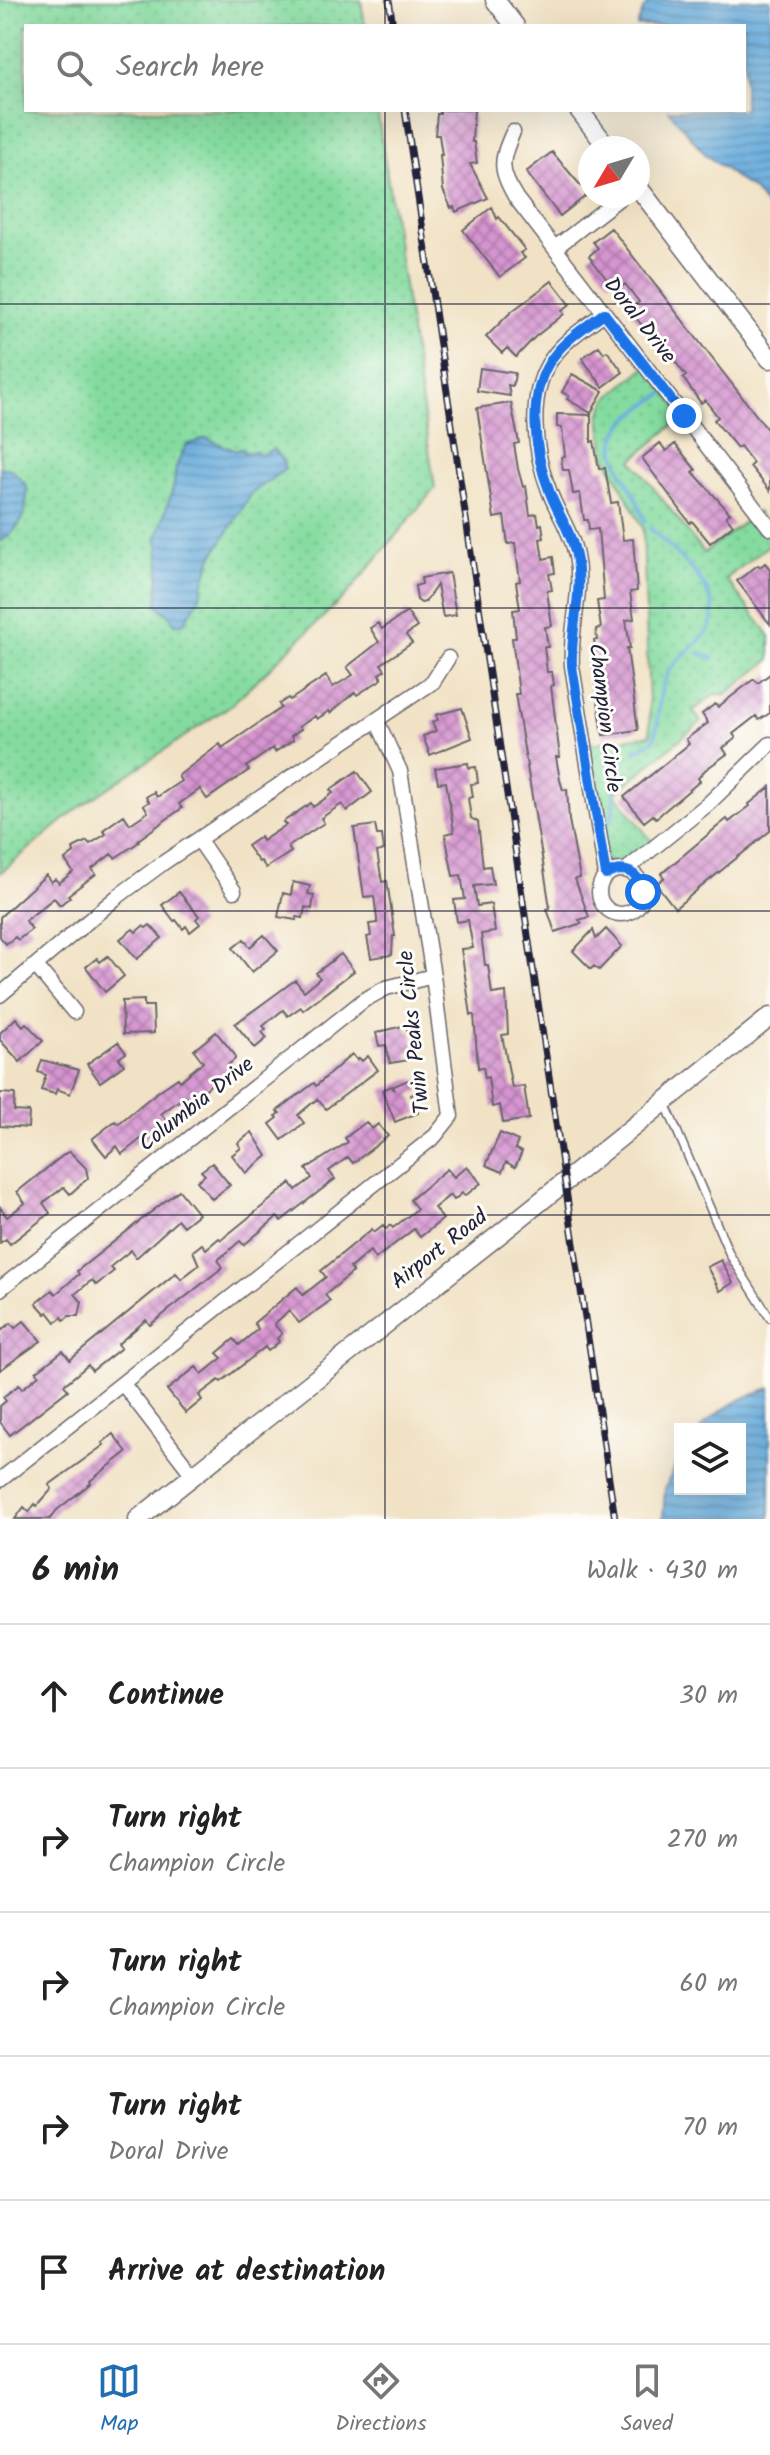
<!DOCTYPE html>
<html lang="en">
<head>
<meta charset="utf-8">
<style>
	body { margin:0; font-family:Kalam,sans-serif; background:#f6f6f6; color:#222 }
	.controls { position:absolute; right:24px; bottom:24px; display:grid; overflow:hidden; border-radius:0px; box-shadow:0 8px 32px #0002 }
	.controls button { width:72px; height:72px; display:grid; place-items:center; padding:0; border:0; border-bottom:2px solid #e0e0e0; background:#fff; color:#222; font:40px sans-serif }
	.compass { position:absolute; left:578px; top:136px; width:72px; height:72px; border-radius:50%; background:#fff; box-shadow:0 8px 32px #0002; rotate:232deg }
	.stop { position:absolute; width:24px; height:24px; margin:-18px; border:6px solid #1a73e8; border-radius:50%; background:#fff }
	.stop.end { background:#1a73e8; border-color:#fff; box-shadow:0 2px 8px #0008 }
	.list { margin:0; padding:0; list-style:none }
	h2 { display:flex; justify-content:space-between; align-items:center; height:104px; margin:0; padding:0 32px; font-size:34px }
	h2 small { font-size:26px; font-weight:400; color:#767676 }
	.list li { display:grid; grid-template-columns:52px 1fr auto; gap:24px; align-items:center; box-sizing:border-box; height:144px; padding:0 32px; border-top:2px solid #e0e0e0 }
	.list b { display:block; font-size:30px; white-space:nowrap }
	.list p { margin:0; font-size:26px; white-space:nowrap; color:#767676 }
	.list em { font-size:26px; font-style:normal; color:#767676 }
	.icon { flex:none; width:44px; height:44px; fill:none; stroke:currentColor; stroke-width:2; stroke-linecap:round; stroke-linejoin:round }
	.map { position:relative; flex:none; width:770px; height:1519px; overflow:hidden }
	.search { position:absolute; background:#fff; box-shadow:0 8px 32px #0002; left:24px; right:24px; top:24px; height:88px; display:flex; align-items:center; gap:20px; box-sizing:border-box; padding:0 28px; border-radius:0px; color:#767676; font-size:30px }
	.sheet { height:824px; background:#fff }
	nav { display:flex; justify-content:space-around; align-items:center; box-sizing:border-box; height:112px; border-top:2px solid #e0e0e0; background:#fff; font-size:22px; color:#767676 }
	nav a { display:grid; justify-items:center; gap:4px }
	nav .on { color:#1f6fb2 }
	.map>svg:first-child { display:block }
	.grass { fill:url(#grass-dots); stroke:#527e6d; stroke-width:2 }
	.water { fill:url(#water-rules); stroke:#44668b; stroke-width:2 }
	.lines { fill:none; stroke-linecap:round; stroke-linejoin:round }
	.stream { stroke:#66abdb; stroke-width:4 }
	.building { fill:url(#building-cross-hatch) }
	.lane-casing { stroke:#6a656b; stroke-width:10 }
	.street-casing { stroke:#6a656b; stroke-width:17 }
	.secondary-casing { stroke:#6a656b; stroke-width:21 }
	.lane { stroke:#fff; stroke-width:7 }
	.street { stroke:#fff; stroke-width:14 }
	.secondary { stroke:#fff; stroke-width:18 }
	.rail-casing { stroke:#22223b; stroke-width:7 }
	.rail { stroke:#fdfcf7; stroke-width:4; stroke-dasharray:12; stroke-linecap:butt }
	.route { stroke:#1a73e8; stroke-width:10 }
	.grid { fill:none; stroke:#22223b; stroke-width:2; stroke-opacity:0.55 }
	.labels { text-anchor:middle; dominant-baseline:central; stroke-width:6; stroke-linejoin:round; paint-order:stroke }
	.street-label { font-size:22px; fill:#22223b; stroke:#fdfcf7 }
</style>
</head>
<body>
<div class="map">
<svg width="770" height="1519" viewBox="0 0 770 1519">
	<defs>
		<pattern id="grass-dots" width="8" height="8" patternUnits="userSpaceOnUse" patternTransform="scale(2)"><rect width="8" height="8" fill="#83db9f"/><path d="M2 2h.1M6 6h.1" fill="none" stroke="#71bc8a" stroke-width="1.8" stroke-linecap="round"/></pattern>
		<pattern id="water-rules" width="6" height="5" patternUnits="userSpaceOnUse" patternTransform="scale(2)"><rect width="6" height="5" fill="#66abdb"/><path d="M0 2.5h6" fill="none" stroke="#548bb3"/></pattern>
		<pattern id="building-cross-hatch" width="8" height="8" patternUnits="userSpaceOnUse" patternTransform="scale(2)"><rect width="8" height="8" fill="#d695d0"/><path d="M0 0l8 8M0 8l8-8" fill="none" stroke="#ad79aa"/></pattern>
	</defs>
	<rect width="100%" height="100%" fill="#fdfcf7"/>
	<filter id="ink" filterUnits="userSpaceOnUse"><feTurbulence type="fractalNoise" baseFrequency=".0125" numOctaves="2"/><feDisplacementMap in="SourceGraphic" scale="16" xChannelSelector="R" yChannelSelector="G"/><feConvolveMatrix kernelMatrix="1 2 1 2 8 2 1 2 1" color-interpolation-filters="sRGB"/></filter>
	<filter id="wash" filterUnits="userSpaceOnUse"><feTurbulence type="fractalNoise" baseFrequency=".006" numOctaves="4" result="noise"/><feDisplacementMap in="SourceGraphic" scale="32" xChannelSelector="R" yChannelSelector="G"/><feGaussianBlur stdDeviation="1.8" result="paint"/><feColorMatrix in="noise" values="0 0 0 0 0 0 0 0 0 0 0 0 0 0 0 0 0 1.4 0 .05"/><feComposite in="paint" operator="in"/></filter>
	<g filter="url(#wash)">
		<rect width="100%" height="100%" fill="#f1e2c5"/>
		<path class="grass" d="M0 0H361L365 26H26V110H377L435 488 349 592 231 705 77 809 0 873Z
			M646 366 684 416 632 460 704 553 757 512 770 528V544L726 579 770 636V660L725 695 715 694 693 711 701 722 615 793 656 847 619 870 609 873 584 745 650 735 643 528 605 455 600 416 607 399Z"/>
		<path class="water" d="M651 0H770V211L755 192 706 155 668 110H744V26H637L643 10Z
			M206 438 236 451 243 448 244 453 255 451 260 456 273 449 282 458 285 469 252 493 211 559 199 599 183 624H175L169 615 157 605 160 561 157 537 174 485 176 467 186 445Z
			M0 468 11 469 27 486C27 514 24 526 0 542Z
			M770 1388V1519H663L665 1488 680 1456V1489H740V1429H700C719 1409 744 1396 770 1388Z"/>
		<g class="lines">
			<path class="stream" d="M645 522C642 514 639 506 636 498 623 472 600 446 627 420 637 410 651 402 663 394
				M699 653 713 658
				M634 752 654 740C660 720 657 697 665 679 674 660 689 652 702 638 738 599 675 554 650 528
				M603 824 608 823C621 805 607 784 623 763"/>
		</g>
		<g id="blocks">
			<path class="building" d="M440 110H474L472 142H474L477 163 470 164 488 198 456 212 454 207 451 208 443 190 440 155H442L439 135H435L437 114H440Z
				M552 152 588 194 560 216 526 172Z
				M492 207 497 219 499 217 525 250 520 253 525 258 500 277 463 230Z
				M611 228 770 433V491L750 466 753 463 740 446 737 448 714 420 718 417 705 400 701 403 683 378 686 376 671 356 668 358 629 309 639 302 625 284 620 288 613 279 609 282 589 256 598 248 593 242Z
				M552 281 570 304 562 311 564 314 535 337 516 357 507 348 502 353 486 337 511 312Z
				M599 346 604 353 607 351 623 372 603 387 582 358Z
				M480 368 515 373 513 386 508 385 510 396 477 391Z
				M572 374 603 391 591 413 567 399 569 396 562 392Z
				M511 403 519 443 514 444 518 469 523 487 526 486 530 515 537 514 539 525 542 524 544 538 540 539 543 559 553 557 555 573 549 574 552 590 547 591 552 626 545 627 548 647H544L547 672H552L554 685 551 686 560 757H556L560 780 563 790 567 789 569 820 580 878 575 879 589 917 579 920 582 923 555 932 547 909 550 908 543 863 515 694H519L512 638H516L513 610 520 609 516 582 520 581 515 543 508 544 504 516 494 518 477 408Z
				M557 414 591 415V442L594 441 599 469 605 468 611 503 618 502 623 540 633 539 637 591 630 592 634 619 626 620 630 648H627L638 730 603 735 592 660H597L594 640H597L596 629 601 628 597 601 604 600 598 529 589 530 588 520H584L580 493 573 494 569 470H563L561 457 565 456 562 428 557 427Z
				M660 443 666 451 675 444 696 470 693 472 730 513 726 516 733 525 710 543 692 521 690 523 642 458Z
				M765 563 770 569V624L737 581 758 565 760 567Z
				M449 573 456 615 443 617 437 585 425 602 421 603 417 600 415 586 422 584 421 578Z
				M407 612 417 627 406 635 412 643 381 664 385 670 379 674 382 679 357 695 355 692 330 713 329 711 317 719 315 716 299 727 301 729 291 736 293 740 275 752 273 748 246 767 249 770 207 799 200 789 179 804 182 808 138 840 139 842 115 858 111 854 92 869 96 874 68 895 70 897 60 905 54 898 25 921 32 929 18 940 15 937 6 944 0 937V917L46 875 51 882 55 879 59 883 73 872 65 860 74 853 73 848 87 841 90 844 106 834 103 830 124 815 130 824 148 812 144 805 149 802 146 797 154 792 157 797 181 781 178 776 220 744 222 748 281 708 279 704 288 698 290 700 326 676 333 687 353 675 347 667 379 642 370 628 378 623 382 629Z
				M770 674V713L759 720 756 716 733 734 736 738 723 748 727 754 705 770 698 778 700 781 656 818 653 815 644 822 624 797 689 744 686 739 708 723 702 714 715 704 718 707 754 679 758 683Z
				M462 708 472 738 430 755 423 736 436 731 432 722 438 720 436 715Z
				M468 763 469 768 476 767 478 783 471 784 473 797 468 798 471 818 478 822 483 867 490 866 493 884 474 886 477 906 491 904 495 932 481 934 485 965H488L492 994 506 992 508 1034 502 1035 512 1088 524 1086 529 1119 503 1123 500 1105 492 1107 488 1077 485 1078 483 1067 478 1068 474 1015H471L461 949 473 948 468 920 457 922 454 900 465 899 461 875 453 876 445 834 454 832 446 782 438 783 435 768Z
				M357 771 372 792 347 811 342 804 321 818 324 823 288 847 291 852 266 868 261 861 259 862 247 846 260 837 262 841 286 825 283 822 311 803 313 807 333 793 330 790Z
				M770 787V831L675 908 656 884 664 878 661 874 717 827 727 819 729 822 750 806 749 804Z
				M375 825 377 835H382L384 850 377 852 382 882 387 881 395 936H393L392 955 371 958 367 937 371 936 369 924 377 923V919L374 896 364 897 354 828Z
				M293 882 310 886 308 894 314 895 312 909 305 907 303 918 297 917 296 920 278 917 283 893 291 895Z
				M179 892 199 916 196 919 200 924 190 932 186 926 183 929 176 920 174 921 162 905Z
				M150 925 162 938 137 959 120 939 133 929 136 932 143 926 146 928Z
				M606 929 622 946 599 970 594 966 591 969 573 951 593 930 596 939Z
				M264 935 278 951 252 972 233 948 244 939 250 947Z
				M341 954 354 971 303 1010 301 1007 288 1016 283 1010 263 1026 266 1029 262 1032 267 1038 255 1048 235 1024 295 980 304 991 320 978 316 973Z
				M108 956 124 976 105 992 86 967 97 958 100 962Z
				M144 1000V1006H153L154 1033 123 1034 122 1001Z
				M16 1018 23 1026 26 1023 43 1041 20 1062 0 1040V1033Z
				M406 1025 408 1032 411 1031 415 1052 408 1053 409 1060 390 1063 386 1045 379 1046 376 1033Z
				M216 1032 235 1055V1059L228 1065 231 1068 190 1102 185 1096 161 1114 167 1121 144 1140 142 1138 122 1154 117 1146 106 1156 92 1139 115 1121 118 1124 156 1093 178 1078 180 1081 203 1062 194 1050Z
				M118 1042 126 1053 119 1058 124 1065 100 1082 87 1064Z
				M352 1054 357 1060 359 1058 362 1061 368 1056 378 1070 326 1109 317 1099 298 1115 304 1123 282 1140 270 1124 278 1118 276 1116 280 1113 277 1111 314 1083 316 1086Z
				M42 1060 79 1070 70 1094 57 1089 55 1094 41 1090 46 1075 38 1072Z
				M415 1077 420 1091 411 1095 418 1113 395 1122 382 1090 392 1086 394 1090V1086Z
				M0 1093 15 1094 14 1111 29 1112 28 1128 0 1126Z
				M366 1122 372 1129 378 1124 388 1136 353 1163 348 1157 329 1171 335 1179 281 1221 277 1217 244 1245 240 1241 218 1260 223 1267 150 1325 146 1320 118 1344 121 1348 92 1371 88 1365 64 1385 68 1390 10 1435 0 1422V1406L6 1401 3 1397 19 1385 22 1389 39 1375 36 1372 63 1351 70 1360 176 1273 181 1279 199 1265 193 1251 202 1244 206 1249 219 1238 221 1240 291 1183 296 1190 312 1178 306 1169 348 1142 345 1138Z
				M252 1132 267 1156 246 1173 232 1155 241 1148 238 1143Z
				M500 1133 518 1141 515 1149 522 1152 515 1167 506 1162 502 1172 486 1165Z
				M70 1152 86 1168 88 1178 70 1194 64 1187 43 1203 50 1213 10 1244 6 1239 0 1243V1207L7 1217 25 1203 17 1192 66 1153Z
				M212 1163 230 1185 212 1199 197 1181 205 1175 201 1171Z
				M467 1166 481 1183 465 1196 462 1193 454 1200 450 1195 434 1208 443 1219 420 1237 414 1229 375 1259 370 1251 350 1268 353 1272 325 1295 330 1301 299 1323 289 1311 274 1324 282 1334 277 1338 279 1342 268 1351 265 1347 221 1382 219 1380 199 1395 202 1400 186 1413 167 1390 196 1367 202 1374 222 1358 217 1353 234 1339 239 1345 258 1329 254 1323 297 1287 303 1295 326 1277 321 1271 372 1229 374 1232 383 1225 386 1229 390 1225 393 1228 417 1209 410 1200 447 1169 454 1177Z
				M179 1190 198 1214 183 1226 178 1220 136 1258 131 1250 110 1267 114 1271 96 1285 92 1280 75 1294 82 1302 79 1316H69L64 1320 62 1317 56 1322 48 1312 46 1314 36 1303 52 1290 56 1294 79 1274 77 1271Z
				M721 1260 733 1283 720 1291 707 1267Z
				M24 1321 41 1341 0 1370V1332L11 1323 15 1328Z
				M113 1434 127 1452 90 1481 91 1483 57 1510 50 1519H15L24 1507 29 1512 35 1504 37 1506 52 1489 49 1485 104 1445 102 1443Z"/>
		</g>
	</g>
	<g filter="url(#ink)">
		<use href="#blocks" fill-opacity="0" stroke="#6a656b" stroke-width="2"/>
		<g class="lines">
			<g class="lane-casing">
				<path id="lane" d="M666 1105 730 1255 770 1318"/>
			</g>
			<g class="street-casing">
				<path id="street" d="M513 132C500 161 499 170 516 198L770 528
					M555 248 622 196
					M604 313C587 326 566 339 553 357 526 393 534 453 550 493 558 514 572 533 576 556 584 592 569 629 572 666L606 875
					M199 840 234 891
					M599 892a22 22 0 1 1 44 0a22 22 0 1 1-44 0Z
					M626 870 708 804 770 744
					M36 966 74 1012
					M0 995 117 897 163 863 433 682 448 658
					M0 1289 364 1000 386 988 433 976
					M123 1384 193 1475
					M0 1480 435 1136 451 1116 433 976 400 771 377 721"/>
			</g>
			<g class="secondary-casing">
				<path id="secondary" d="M495 0 515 26
					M579 110 608 148
					M638 187 770 359
					M138 1519 500 1234 770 1017"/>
			</g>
			<use href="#lane" class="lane"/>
			<use href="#street" class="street"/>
			<use href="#secondary" class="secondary"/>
			<g class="rail-casing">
				<path id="rail" d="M389 0 393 26
					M405 110 615 1519"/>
			</g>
			<use href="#rail" class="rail"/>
		</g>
	</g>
	<g class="lines" filter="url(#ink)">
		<path class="route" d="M643 892C640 871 622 865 606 875L572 666C570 629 584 592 576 556 572 533 558 514 550 493 534 453 526 393 553 357 566 339 587 326 604 313L684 416"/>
	</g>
	<path class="grid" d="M385 0V26M385 110V1519M0 304H770M0 608H770M0 911H770M0 1215H770"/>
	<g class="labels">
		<g class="street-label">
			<text transform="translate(639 321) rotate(52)">Doral Drive</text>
			<text transform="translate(604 718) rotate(83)">Champion Circle</text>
			<text transform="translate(415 1032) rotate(-96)">Twin Peaks Circle</text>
			<text transform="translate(197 1105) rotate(-38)">Columbia Drive</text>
			<text transform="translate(440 1250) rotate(-38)">Airport Road</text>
		</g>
	</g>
</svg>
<div class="controls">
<button><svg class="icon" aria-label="layers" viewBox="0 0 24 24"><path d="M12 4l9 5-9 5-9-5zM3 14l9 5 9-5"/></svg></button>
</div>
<svg class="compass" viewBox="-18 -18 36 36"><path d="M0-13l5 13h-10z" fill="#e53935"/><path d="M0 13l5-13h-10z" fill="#767676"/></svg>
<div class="stop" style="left:643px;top:892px"></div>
<div class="stop end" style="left:684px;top:416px"></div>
<div class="search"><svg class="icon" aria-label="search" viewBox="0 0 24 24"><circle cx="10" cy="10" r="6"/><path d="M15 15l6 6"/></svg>Search here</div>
</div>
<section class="sheet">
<h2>6 min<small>Walk · 430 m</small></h2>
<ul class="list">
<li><svg class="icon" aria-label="ahead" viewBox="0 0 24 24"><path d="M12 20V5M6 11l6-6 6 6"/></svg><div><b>Continue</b></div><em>30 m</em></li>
<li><svg class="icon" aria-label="right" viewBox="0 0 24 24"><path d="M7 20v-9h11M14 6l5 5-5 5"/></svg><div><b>Turn right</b><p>Champion Circle</p></div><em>270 m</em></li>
<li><svg class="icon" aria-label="right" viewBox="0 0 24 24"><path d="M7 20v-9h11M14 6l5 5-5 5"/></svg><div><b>Turn right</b><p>Champion Circle</p></div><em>60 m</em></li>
<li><svg class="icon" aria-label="right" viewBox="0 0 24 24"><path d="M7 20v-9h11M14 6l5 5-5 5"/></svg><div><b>Turn right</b><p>Doral Drive</p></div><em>70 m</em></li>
<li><svg class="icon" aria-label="arrive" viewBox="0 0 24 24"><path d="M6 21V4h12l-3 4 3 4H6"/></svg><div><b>Arrive at destination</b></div></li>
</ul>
</section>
<nav>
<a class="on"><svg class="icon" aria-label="map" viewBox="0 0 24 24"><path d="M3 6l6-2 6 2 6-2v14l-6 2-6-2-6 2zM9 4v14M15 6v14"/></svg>Map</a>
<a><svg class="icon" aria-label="directions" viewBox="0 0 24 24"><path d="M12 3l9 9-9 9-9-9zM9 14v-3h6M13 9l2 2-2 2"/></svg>Directions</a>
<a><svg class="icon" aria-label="saved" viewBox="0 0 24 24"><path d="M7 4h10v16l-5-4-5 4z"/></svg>Saved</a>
</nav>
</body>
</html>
